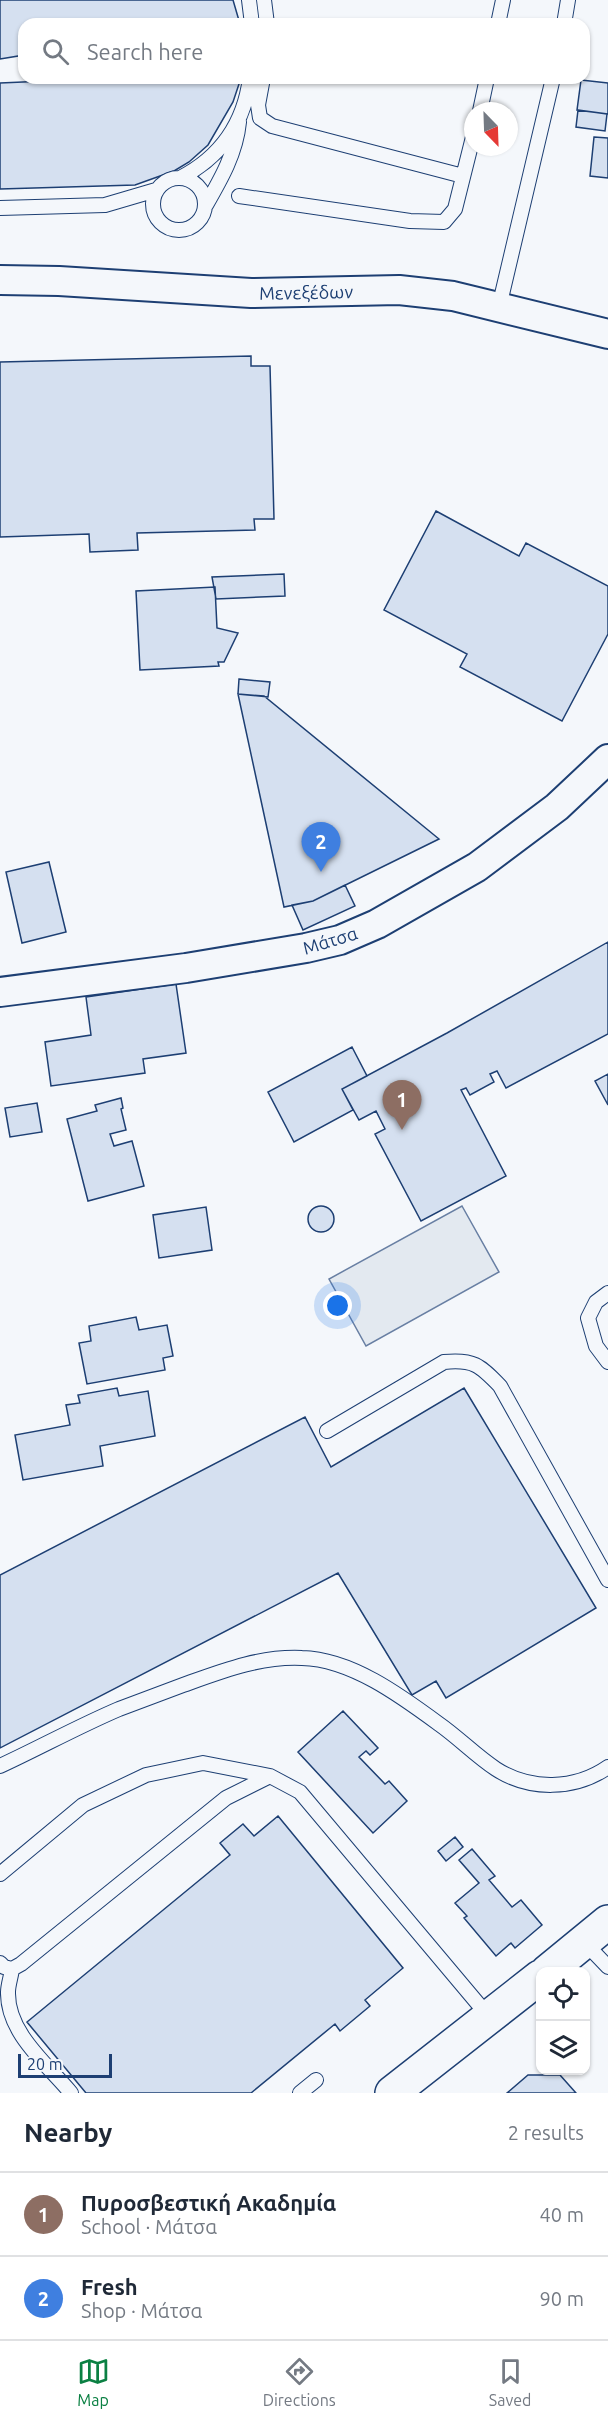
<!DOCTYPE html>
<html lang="en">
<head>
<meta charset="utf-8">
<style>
	body { margin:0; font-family:Ubuntu,sans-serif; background:#f2f2f3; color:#1f2937 }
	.controls { position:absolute; right:18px; bottom:18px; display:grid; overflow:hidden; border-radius:12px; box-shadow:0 2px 4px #0004 }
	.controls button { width:54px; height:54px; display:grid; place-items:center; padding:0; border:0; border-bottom:2px solid #e0e1e3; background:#fff; color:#1f2937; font:30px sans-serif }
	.compass { position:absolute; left:464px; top:102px; width:54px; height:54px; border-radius:50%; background:#fff; box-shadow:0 2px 4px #0004; rotate:157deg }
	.scale { position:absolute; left:18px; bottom:15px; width:94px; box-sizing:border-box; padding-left:6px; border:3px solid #1d3f73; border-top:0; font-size:16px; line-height:21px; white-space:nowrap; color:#1d3f73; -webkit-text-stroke:4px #f4f7fb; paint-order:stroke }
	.you { position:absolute; left:338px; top:1306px; width:21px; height:21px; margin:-15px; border:4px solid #fff; border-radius:50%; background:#1a73e8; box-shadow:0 0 0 9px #1a73e833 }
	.badge { display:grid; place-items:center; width:39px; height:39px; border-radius:50%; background:#0b8043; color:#fff; font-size:20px; font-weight:700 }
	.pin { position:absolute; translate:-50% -50px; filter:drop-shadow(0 2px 3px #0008) }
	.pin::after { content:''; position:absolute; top:32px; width:21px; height:18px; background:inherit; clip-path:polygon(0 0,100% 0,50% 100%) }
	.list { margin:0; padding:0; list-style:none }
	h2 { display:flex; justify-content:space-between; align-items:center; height:78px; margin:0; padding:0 24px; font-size:26px }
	h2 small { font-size:20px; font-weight:400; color:#747a83 }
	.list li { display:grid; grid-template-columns:39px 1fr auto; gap:18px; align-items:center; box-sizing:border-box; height:84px; padding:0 24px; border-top:2px solid #e0e1e3 }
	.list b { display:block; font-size:22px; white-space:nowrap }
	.list p { margin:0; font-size:20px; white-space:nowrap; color:#747a83 }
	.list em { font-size:20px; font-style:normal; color:#747a83 }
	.icon { flex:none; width:33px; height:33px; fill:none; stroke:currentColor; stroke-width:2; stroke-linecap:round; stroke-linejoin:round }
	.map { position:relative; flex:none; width:608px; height:2093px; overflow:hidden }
	.search { position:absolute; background:#fff; box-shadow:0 2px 4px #0004; left:18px; right:18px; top:18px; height:66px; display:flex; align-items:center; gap:15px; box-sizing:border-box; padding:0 21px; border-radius:18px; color:#747a83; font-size:22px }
	.sheet { height:246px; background:#fff }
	nav { display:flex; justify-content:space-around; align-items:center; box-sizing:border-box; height:84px; border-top:2px solid #e0e1e3; background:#fff; font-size:16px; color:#747a83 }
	nav a { display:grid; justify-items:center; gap:3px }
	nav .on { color:#0b8043 }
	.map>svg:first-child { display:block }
	.green { fill:#e3e9f0; stroke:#687fa3; stroke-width:1.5 }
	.building { fill:#d5e0f0; stroke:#1d3f73; stroke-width:1.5 }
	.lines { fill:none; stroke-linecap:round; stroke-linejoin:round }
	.lane-casing { stroke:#1d3f73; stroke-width:16 }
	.street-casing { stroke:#1d3f73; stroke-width:32 }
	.secondary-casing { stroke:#1d3f73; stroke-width:36 }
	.lane { stroke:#f4f7fb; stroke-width:14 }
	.street { stroke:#f4f7fb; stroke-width:28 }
	.secondary { stroke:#f4f7fb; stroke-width:33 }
	.labels { text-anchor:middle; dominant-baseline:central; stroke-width:4.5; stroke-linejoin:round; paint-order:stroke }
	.street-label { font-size:18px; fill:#1d3f73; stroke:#f4f7fb }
</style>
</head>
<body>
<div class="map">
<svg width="608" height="2093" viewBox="0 0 608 2093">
	<rect width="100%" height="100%" fill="#f4f7fb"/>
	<path class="green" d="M462 1206 499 1272 366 1346 329 1279Z"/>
	<path class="building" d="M0 0H233L240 24H24V55L0 59Z
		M114 78H241L233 102 208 145 189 162 174 171 135 185 0 189V83Z
		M581 80 608 83V114L577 110Z
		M578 110 607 114 605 131 576 127Z
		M594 137 608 138V178L590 176Z
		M251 356V366H270L274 519H254L255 530 137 533 138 550 90 552 89 534 0 537V362Z
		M436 511 519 556 526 543 608 586V634L562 721 460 667 467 654 384 610Z
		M284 574 285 596 216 599 212 577Z
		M215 587 217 628 238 633 224 662H218L219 666 140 670 136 591Z
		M239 679 270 682 268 697 238 694Z
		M238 694 264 696 439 839 313 901 284 907Z
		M49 862 66 932 22 943 6 872Z
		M345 885 355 906 303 930 292 905 313 901Z
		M608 942V1034L506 1088 497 1071 490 1074 494 1082 470 1095 466 1088 461 1090 506 1176 421 1221 375 1134 385 1129 376 1111 359 1120 342 1089 447 1033Z
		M176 984 186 1053 143 1059 145 1073 51 1086 45 1042 91 1035 86 997Z
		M352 1047 367 1076 342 1089 353 1110 294 1142 268 1092Z
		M608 1074V1105L595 1081Z
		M121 1098 123 1108 121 1109 126 1130 110 1134 114 1146 132 1141 144 1186 88 1201 67 1119 97 1111 95 1105Z
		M37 1103 42 1132 10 1137 5 1108Z
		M308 1219a13 13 0 1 1 26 0a13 13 0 1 1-26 0Z
		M206 1207 212 1250 159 1258 153 1215Z
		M136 1317 139 1330 167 1325 173 1356 163 1358 165 1370 87 1384 79 1343 91 1341 89 1326Z
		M117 1388 119 1396 148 1391 155 1436 100 1446 103 1466 23 1480 15 1435 70 1425 66 1405 80 1403 78 1395Z
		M464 1388 596 1608 446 1698 436 1681 412 1695 338 1573 0 1748V1575L305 1417 331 1467Z
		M343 1711 378 1748 370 1755 366 1751 359 1757 385 1784 389 1781 407 1801 373 1833 298 1752Z
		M278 1816 403 1968 365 2000 370 2006 340 2031 335 2024 251 2093H86L27 2022 230 1855 220 1843 243 1824 254 1836Z
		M455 1837 463 1847 446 1861 438 1851Z
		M472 1849 495 1876 489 1880 512 1907 521 1900 542 1925 515 1948 511 1943 496 1956 464 1918 467 1916 455 1903 479 1883 459 1860Z
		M528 2075H560L576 2093H507Z"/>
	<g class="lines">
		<g class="lane-casing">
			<path id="lane" d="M249 0 252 24
				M264 0 267 24
				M498 24 503 0
				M564 24 568 0
				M263 78 258 105 260 118 272 126 463 176
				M480 111 487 78
				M153 204a26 26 0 1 1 52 0a26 26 0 1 1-52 0Z
				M180 178C221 157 244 124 250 78
				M239 196 410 221 444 222 455 209 473 137
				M206 205C221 179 236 153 239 122
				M0 208 105 205 156 190
				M499 307 553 78
				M608 1293 596 1302 588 1318 596 1346 608 1362
				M327 1431 444 1362C473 1359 480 1365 500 1386L608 1580
				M0 1766C39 1748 79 1726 119 1709 140 1701 162 1693 183 1685 222 1671 260 1656 302 1658 351 1659 401 1696 439 1724 459 1738 476 1756 496 1769 530 1791 575 1790 608 1767
				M0 1874 83 1805 146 1775 203 1763 270 1776 300 1792 490 2018
				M584 1942 608 1967
				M0 1963 4 1967 12 1969 21 1964 226 1798 270 1776
				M12 1969C11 1977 8 1985 8 1992 7 2033 47 2064 71 2093
				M300 2093 316 2080"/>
		</g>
		<g class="street-casing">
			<path id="street" d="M0 280 59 281 251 293 399 290 453 296 608 334
				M0 992 186 968 306 948 340 940 377 924 477 867 557 807 608 759"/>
		</g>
		<g class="secondary-casing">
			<path id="secondary" d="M547 1972 608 1922
				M392 2093 540 1977"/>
		</g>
		<use href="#lane" class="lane"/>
		<use href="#street" class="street"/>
		<use href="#secondary" class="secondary"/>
	</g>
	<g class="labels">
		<g class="street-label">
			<text transform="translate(306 292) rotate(-1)">Μενεξέδων</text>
			<text transform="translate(330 940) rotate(-17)">Μάτσα</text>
		</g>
	</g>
</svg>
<div class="controls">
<button><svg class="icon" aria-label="locate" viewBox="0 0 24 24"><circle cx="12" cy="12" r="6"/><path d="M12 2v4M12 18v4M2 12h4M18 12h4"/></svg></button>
<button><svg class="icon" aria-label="layers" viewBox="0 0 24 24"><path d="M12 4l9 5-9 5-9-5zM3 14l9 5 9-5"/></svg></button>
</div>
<svg class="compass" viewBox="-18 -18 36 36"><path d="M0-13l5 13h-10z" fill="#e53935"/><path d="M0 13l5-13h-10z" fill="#747a83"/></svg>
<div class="scale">20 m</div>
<div class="you"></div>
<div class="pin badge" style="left:402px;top:1130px;background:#8d6e63">1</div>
<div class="pin badge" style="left:321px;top:872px;background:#3f7fe0">2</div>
<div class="search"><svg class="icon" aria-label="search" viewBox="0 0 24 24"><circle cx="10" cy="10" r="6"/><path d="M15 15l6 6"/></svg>Search here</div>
</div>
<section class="sheet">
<h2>Nearby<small>2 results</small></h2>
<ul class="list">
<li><span class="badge" style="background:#8d6e63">1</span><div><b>Πυροσβεστική Ακαδημία</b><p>School · Μάτσα</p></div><em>40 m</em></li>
<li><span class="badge" style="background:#3f7fe0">2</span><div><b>Fresh</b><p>Shop · Μάτσα</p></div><em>90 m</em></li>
</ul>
</section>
<nav>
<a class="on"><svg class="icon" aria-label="map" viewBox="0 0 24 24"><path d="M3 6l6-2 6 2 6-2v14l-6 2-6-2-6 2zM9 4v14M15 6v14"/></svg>Map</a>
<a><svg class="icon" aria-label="directions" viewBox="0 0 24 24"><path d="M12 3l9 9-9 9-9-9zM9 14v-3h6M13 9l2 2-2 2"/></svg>Directions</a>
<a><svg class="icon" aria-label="saved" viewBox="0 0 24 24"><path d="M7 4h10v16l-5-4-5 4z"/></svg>Saved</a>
</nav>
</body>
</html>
